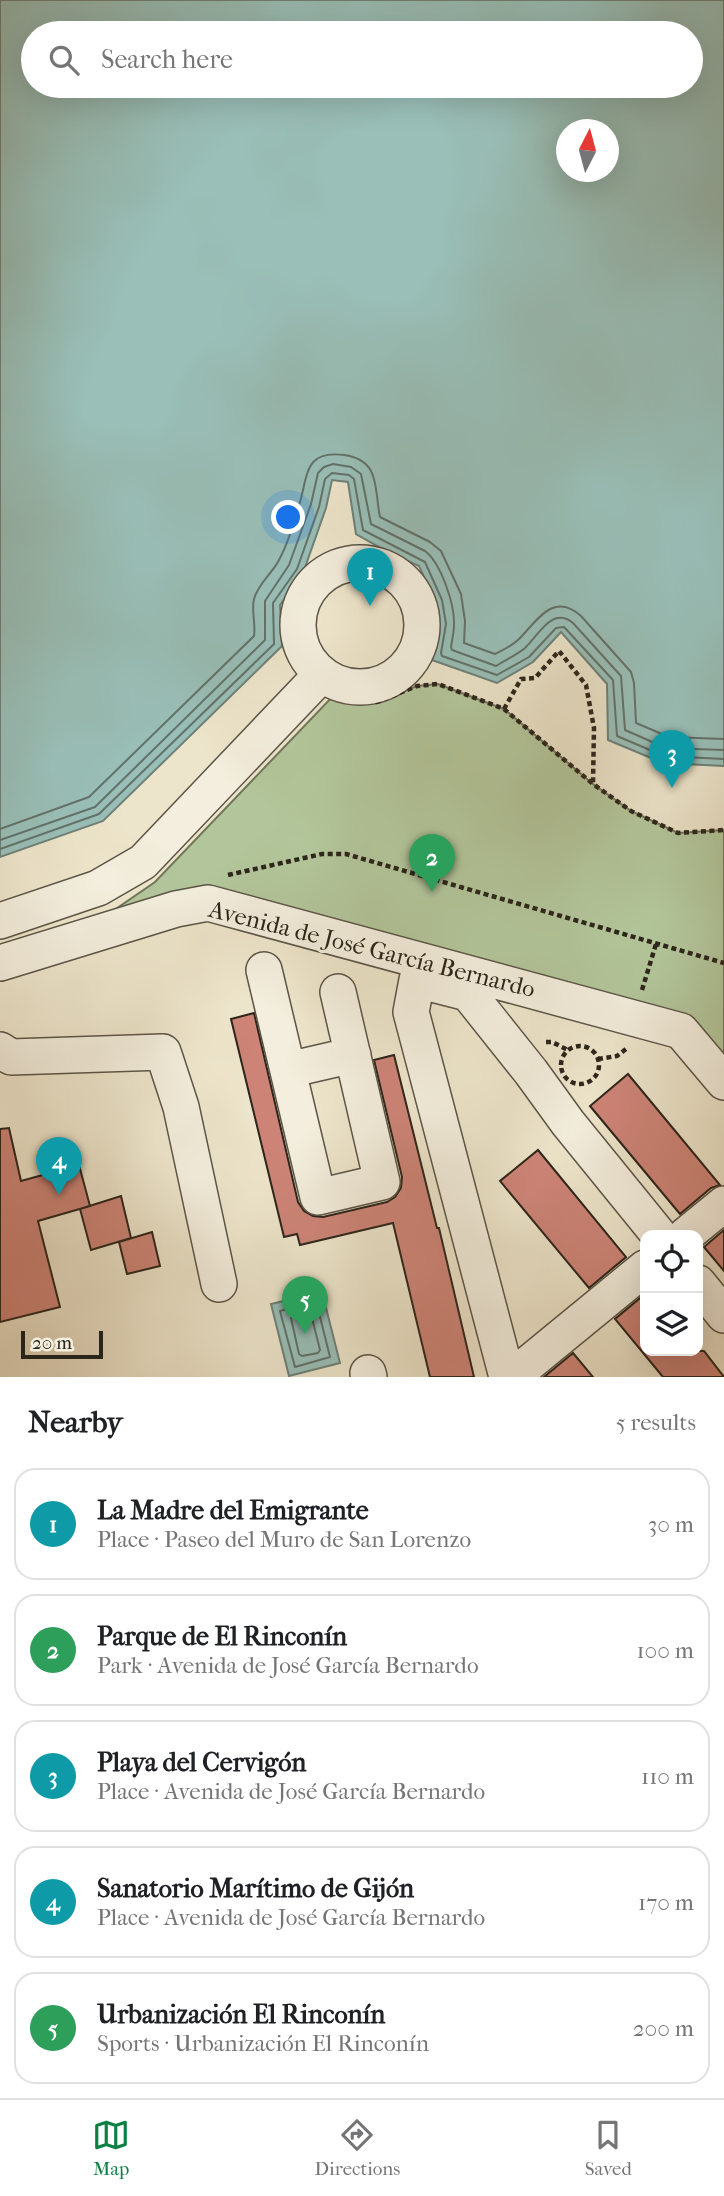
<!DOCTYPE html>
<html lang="en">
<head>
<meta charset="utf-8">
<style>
	body { margin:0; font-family:"IM FELL French Canon",serif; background:#f6f6f6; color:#202124 }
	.controls { position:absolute; right:21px; bottom:21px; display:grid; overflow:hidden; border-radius:14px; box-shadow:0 7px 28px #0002 }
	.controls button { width:63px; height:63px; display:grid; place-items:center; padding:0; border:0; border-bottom:2px solid #e0e0e0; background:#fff; color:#202124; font:35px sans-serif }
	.compass { position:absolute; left:556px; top:119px; width:63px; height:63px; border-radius:50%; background:#fff; box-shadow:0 7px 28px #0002; rotate:6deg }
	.scale { position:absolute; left:21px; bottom:18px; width:82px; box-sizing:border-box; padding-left:7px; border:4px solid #2c251b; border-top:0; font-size:19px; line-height:24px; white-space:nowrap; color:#2c251b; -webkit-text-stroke:5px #f3eedd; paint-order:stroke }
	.you { position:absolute; left:289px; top:518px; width:24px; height:24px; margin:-18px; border:5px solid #fff; border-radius:50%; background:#1a73e8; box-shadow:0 0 0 10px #1a73e833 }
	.badge { display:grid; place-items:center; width:46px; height:46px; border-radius:50%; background:#0b8043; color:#fff; font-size:23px; font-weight:700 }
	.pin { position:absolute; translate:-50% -58px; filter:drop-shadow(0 2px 4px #0008) }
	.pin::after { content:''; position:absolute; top:37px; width:24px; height:21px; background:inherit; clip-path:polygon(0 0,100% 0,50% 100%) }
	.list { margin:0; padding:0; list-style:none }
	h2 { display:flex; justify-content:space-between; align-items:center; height:91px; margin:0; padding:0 28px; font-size:30px }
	h2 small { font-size:23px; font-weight:400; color:#757577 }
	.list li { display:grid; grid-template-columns:46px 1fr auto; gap:21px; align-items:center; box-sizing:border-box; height:112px; margin:0 14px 14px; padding:0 14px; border:2px solid #e0e0e0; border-radius:21px }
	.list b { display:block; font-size:26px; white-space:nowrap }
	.list p { margin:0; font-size:23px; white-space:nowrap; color:#757577 }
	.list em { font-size:23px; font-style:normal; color:#757577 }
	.icon { flex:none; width:38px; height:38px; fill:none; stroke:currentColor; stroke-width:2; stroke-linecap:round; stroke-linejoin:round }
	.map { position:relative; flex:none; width:724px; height:1377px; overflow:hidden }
	.search { position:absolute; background:#fff; box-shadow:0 7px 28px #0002; left:21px; right:21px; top:21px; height:77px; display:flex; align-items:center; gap:18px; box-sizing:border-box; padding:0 24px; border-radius:38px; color:#757577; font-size:26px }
	.sheet { height:721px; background:#fff }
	nav { display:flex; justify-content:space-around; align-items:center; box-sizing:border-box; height:98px; border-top:2px solid #e0e0e0; background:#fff; font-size:19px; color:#757577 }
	nav a { display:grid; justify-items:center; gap:4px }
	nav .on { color:#0b8043 }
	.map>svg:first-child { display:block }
	.green { fill:#b3c69b; stroke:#70765b; stroke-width:2 }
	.water { fill:#99bfb8; stroke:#6d8179; stroke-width:2; fill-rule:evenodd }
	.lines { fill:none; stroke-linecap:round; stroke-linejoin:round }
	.shore { stroke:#62726a; stroke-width:2 }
	.building { fill:#cd8477; stroke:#2c251b; stroke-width:2 }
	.minor-casing { stroke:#5c5547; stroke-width:38 }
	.path { stroke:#2c251b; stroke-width:4.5; stroke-dasharray:5 3.5; stroke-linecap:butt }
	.minor { stroke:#f3eedd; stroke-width:35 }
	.labels { text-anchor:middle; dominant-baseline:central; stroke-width:6; stroke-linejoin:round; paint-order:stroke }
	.street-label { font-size:24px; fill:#2c251b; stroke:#f3eedd }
</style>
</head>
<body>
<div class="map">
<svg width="724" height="1377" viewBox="0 0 724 1377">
	<rect width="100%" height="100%" fill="#ede5cb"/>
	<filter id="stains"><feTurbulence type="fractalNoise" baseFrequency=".00286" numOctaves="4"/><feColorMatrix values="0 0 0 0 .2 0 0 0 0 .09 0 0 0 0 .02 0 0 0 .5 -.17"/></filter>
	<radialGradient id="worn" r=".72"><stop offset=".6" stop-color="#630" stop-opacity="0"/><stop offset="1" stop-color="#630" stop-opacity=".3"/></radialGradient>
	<path class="green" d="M438 684 504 709 593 784 631 811 678 833 724 830V1082L681 1031 208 903 113 911 155 882 334 695 377 702 417 686Z"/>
	<path class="water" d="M0 0H724V766L663 763 608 740 607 684 561 632 533 662 497 683 432 660 439 624 435 601 419 566 388 552 356 534 348 482 332 480 326 508 303 573 280 605 282 646 103 821 0 857ZM33 33H691V86H33ZM566 130H608V172H566Z
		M322 1292 340 1363 289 1376 271 1304Z"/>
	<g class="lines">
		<path class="shore" d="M0 829 89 797 254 636C256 624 251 611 254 599 258 583 274 572 280 558 289 541 295 520 300 502 308 474 305 450 344 455 381 460 374 489 380 517L430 542 441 551 461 594 465 621 464 643 495 654C503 650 512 646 519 639 537 621 553 591 581 616L631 672 634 683 636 723 669 737 724 739
			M0 840 95 807 265 640V601L289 565 311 504 318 473 324 467 333 464 351 467 361 474 371 524 425 551C441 563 455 605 454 625 454 632 452 640 451 647L452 650 496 666C505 660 517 655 525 648 539 635 552 606 573 623L621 676 625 730 666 748 724 750
			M0 849 99 814 274 644 273 603 297 569 319 507 325 479 332 473 349 475 354 479 363 530 425 562 442 600 446 624 441 653 442 656 497 675 529 657 556 628 564 627 613 680 617 736 664 756 724 759
			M316 1301 330 1357 295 1367 280 1311Z
			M309 1312 311 1314 320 1350 318 1353 302 1356 299 1354 291 1318 293 1315Z"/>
	</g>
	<path class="building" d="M254 1013 298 1202 304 1211 313 1216 323 1217 387 1202 395 1197 401 1188 402 1177 374 1060 394 1055 437 1228H439L474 1377H430L393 1223 300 1245 297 1234 284 1237 231 1019Z
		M628 1074 720 1185 711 1188 680 1214 590 1106Z
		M9 1128 21 1181 79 1165 90 1206 38 1221 60 1307 0 1322V1129Z
		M538 1150 626 1257 589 1288 500 1181Z
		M121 1196 131 1238 91 1250 80 1209Z
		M724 1230V1271L704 1247Z
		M152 1232 160 1266 127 1274 119 1242Z
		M645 1294V1351H704L724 1377H663L615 1319Z
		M573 1353 593 1377H544Z"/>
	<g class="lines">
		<g class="minor-casing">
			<path id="minor" d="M298 625a62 62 0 1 1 124 0a62 62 0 1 1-124 0Z
				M0 921 98 888 143 862 321 675
				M0 963 176 909 208 903 681 1031 724 1082
				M264 970 318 1197 382 1182 338 992
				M0 1050 11 1057 163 1052 181 1107 219 1284
				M288 1070 353 1055
				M686 1235 724 1204
				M698 1283 724 1315
				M368 1373 369 1377
				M507 1377 411 1012 417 980 468 993 531 1072 568 1123 659 1235
				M512 1377 645 1268"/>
		</g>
		<path class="path" d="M342 697 377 702 417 686 438 684 504 709 593 784 631 811 678 833 724 830
			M504 709 521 679 535 678 559 651 586 685 594 728 593 783
			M228 875 322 854H346L724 963
			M642 990 656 944
			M546 1042H552L568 1050
			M561 1065a19 19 0 1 1 38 0a19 19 0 1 1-38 0Z
			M598 1059 617 1056 626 1049"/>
		<use href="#minor" class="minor"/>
	</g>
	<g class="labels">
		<g class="street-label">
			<text transform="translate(372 949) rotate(14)">Avenida de José García Bernardo</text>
		</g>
	</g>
	<rect width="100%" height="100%" filter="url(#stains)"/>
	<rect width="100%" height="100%" fill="url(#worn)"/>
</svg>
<div class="controls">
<button><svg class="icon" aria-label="locate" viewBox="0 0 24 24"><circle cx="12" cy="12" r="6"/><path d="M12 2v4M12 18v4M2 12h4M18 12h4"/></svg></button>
<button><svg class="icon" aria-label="layers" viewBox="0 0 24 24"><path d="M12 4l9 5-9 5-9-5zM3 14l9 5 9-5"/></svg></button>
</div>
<svg class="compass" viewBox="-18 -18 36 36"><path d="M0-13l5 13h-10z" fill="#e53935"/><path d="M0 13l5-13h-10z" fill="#757577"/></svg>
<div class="scale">20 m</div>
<div class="you"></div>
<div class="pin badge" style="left:370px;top:606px;background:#0f9aa8">1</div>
<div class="pin badge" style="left:432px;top:892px;background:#2e9e5b">2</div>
<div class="pin badge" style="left:672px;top:788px;background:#0f9aa8">3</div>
<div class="pin badge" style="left:59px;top:1195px;background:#0f9aa8">4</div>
<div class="pin badge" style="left:305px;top:1334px;background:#2e9e5b">5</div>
<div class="search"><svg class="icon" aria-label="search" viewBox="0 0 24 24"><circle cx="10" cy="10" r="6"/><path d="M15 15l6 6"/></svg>Search here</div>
</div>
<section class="sheet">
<h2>Nearby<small>5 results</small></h2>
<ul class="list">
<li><span class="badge" style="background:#0f9aa8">1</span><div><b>La Madre del Emigrante</b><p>Place · Paseo del Muro de San Lorenzo</p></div><em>30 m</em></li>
<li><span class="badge" style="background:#2e9e5b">2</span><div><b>Parque de El Rinconín</b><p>Park · Avenida de José García Bernardo</p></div><em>100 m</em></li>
<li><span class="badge" style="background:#0f9aa8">3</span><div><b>Playa del Cervigón</b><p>Place · Avenida de José García Bernardo</p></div><em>110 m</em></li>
<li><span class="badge" style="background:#0f9aa8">4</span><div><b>Sanatorio Marítimo de Gijón</b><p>Place · Avenida de José García Bernardo</p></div><em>170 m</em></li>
<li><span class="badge" style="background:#2e9e5b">5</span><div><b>Urbanización El Rinconín</b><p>Sports · Urbanización El Rinconín</p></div><em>200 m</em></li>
</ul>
</section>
<nav>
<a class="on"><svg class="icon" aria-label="map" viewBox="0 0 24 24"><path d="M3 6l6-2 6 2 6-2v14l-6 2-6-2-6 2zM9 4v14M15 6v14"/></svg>Map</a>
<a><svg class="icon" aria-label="directions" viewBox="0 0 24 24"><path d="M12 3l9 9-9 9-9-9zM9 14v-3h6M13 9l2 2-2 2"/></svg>Directions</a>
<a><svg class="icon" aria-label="saved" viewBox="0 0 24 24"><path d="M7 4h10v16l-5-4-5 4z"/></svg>Saved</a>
</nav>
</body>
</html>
